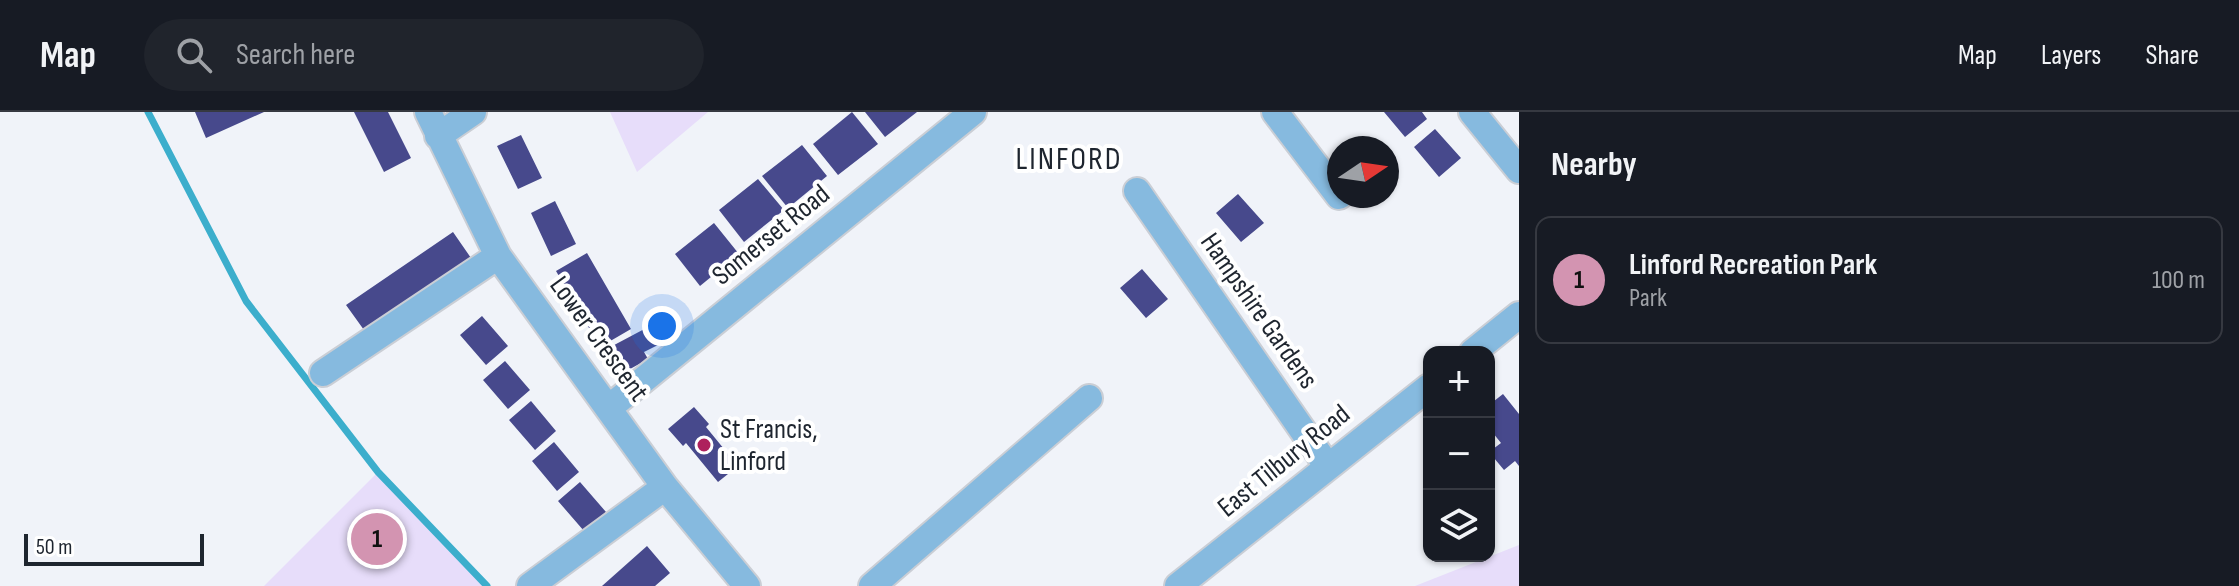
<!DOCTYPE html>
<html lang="en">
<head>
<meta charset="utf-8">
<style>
	body { margin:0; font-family:"Sofia Sans Condensed",sans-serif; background:#20242c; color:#f1f3f6 }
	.controls { position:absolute; right:24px; bottom:24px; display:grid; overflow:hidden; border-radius:16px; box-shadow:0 2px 6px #0004 }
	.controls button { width:72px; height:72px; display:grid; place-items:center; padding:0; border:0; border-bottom:2px solid #363941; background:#171b24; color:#f1f3f6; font:40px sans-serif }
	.compass { position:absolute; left:1327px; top:24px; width:72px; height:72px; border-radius:50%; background:#171b24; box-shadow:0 2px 6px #0004; rotate:77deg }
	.scale { position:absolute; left:24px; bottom:20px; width:180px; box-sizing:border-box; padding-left:8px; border:4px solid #1e252f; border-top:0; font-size:22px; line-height:28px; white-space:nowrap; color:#1e252f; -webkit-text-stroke:6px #fff; paint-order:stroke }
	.you { position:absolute; left:662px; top:214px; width:28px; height:28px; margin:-20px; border:6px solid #fff; border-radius:50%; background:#1a73e8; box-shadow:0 0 0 12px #1a73e833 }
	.badge { display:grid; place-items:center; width:52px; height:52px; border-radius:50%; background:#d394b1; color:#111; font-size:26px; font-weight:700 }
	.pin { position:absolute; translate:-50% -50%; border:4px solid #fff; box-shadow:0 2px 8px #0006 }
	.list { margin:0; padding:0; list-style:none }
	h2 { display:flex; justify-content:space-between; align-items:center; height:104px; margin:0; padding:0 32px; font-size:34px }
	h2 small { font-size:26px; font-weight:400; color:#9ea1a6 }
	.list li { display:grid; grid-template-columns:52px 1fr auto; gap:24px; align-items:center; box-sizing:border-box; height:128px; margin:0 16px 16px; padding:0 16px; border:2px solid #363941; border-radius:16px }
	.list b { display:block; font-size:30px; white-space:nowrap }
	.list p { margin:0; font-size:26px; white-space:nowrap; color:#9ea1a6 }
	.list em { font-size:26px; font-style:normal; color:#9ea1a6 }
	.icon { flex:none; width:44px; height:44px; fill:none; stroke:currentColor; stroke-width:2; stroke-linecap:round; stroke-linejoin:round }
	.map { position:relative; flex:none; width:1519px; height:474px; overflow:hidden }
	header { display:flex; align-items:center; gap:48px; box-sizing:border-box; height:112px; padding:0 40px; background:#171b24; border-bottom:2px solid #363941 }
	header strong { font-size:38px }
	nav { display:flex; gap:44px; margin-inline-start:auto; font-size:28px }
	.search { width:560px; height:72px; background:#20242c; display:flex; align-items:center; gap:20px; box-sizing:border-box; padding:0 28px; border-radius:44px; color:#9ea1a6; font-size:30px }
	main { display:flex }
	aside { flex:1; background:#171b24 }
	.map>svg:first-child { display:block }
	.green { fill:#e7ddfa }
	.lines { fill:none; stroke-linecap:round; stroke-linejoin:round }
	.stream { stroke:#3caecc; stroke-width:7 }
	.building { fill:#47498c }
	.minor-casing { stroke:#caced5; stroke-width:30 }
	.minor { stroke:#86badf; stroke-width:26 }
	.poi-dot { fill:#ae215d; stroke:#fff; stroke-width:3 }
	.labels { text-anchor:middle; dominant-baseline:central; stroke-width:8; stroke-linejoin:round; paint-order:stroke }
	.street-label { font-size:28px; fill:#1e252f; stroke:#fff }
	.poi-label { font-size:28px; fill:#1e252f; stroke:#fff; text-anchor:start }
	.quarter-label { font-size:32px; letter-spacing:2px; fill:#1e252f; stroke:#fff }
</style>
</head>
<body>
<header>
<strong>Map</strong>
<div class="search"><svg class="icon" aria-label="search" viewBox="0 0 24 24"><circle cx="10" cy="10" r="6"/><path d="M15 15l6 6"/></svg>Search here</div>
<nav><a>Map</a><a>Layers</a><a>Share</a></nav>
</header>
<main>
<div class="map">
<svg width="1519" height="474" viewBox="0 0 1519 474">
	<rect width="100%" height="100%" fill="#f0f3f9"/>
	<path class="green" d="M610 0H708L637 60Z
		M378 360 487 474H264Z
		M1519 433V474H1415Z"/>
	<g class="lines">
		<path class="stream" d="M148 0 246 189 378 360 487 474"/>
	</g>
	<path class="building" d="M195 0H264L206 26Z
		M354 0H388L411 46 384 60Z
		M852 0 878 32 838 63 813 32Z
		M865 0H917L885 25Z
		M1384 0H1422L1427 7 1405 25Z
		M1435 17 1461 46 1439 65 1414 35Z
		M521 23 542 66 518 77 497 34Z
		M802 33 827 64 788 96 762 64Z
		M758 67 784 98 744 130 719 98Z
		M1238 82 1264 111 1241 130 1216 101Z
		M555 89 576 132 551 144 531 101Z
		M714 111 739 142 700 174 675 142Z
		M453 120 471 146 364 218 346 193Z
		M587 141 631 217 600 235 556 159Z
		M1142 157 1168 187 1146 206 1120 176Z
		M482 204 508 234 486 253 460 223Z
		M650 214 660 232 644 240 648 247 614 266 601 240Z
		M505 249 530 278 508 297 483 268Z
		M1503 282 1519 302V354L1515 349 1504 358 1489 340 1501 331 1489 316V293Z
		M531 289 556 319 535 338 509 308Z
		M694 295 709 312 706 315 738 354 718 370 686 331 683 334 668 317Z
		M554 330 579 360 557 379 532 349Z
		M580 370 606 400 584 419 558 389Z
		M647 434 670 461 655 474H602Z"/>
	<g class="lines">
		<g class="minor-casing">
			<path id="minor" d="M428 0 498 144 665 375 747 474
				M1275 0 1339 84
				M1472 0 1519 58
				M438 24 473 0
				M1137 79 1328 355
				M1473 240 1519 203
				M323 261 498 144
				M610 295 973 0
				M530 474 665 375
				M872 474 1089 286
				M1178 474 1429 275"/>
		</g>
		<use href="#minor" class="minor"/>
	</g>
	<circle class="poi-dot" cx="704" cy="333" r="8"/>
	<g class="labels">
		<g class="street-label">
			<text transform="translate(771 123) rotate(-39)">Somerset Road</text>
			<text transform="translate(1259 199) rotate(55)">Hampshire Gardens</text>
			<text transform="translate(599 227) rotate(54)">Lower Crescent</text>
			<text transform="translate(1284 349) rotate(-39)">East Tilbury Road</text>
		</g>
		<g class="poi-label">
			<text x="720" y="317">St Francis,<tspan x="720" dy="32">Linford</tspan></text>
		</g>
		<g class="quarter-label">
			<text x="1069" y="47">LINFORD</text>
		</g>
	</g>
</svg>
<div class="controls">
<button>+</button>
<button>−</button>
<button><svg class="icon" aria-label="layers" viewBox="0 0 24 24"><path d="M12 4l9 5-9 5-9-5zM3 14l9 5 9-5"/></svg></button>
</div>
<svg class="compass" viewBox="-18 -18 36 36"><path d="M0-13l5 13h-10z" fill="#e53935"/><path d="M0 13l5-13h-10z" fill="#9ea1a6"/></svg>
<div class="scale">50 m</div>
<div class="you"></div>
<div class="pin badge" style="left:377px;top:427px">1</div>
</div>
<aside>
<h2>Nearby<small></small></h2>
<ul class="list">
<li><span class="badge">1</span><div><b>Linford Recreation Park</b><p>Park</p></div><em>100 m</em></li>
</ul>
</aside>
</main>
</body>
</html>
